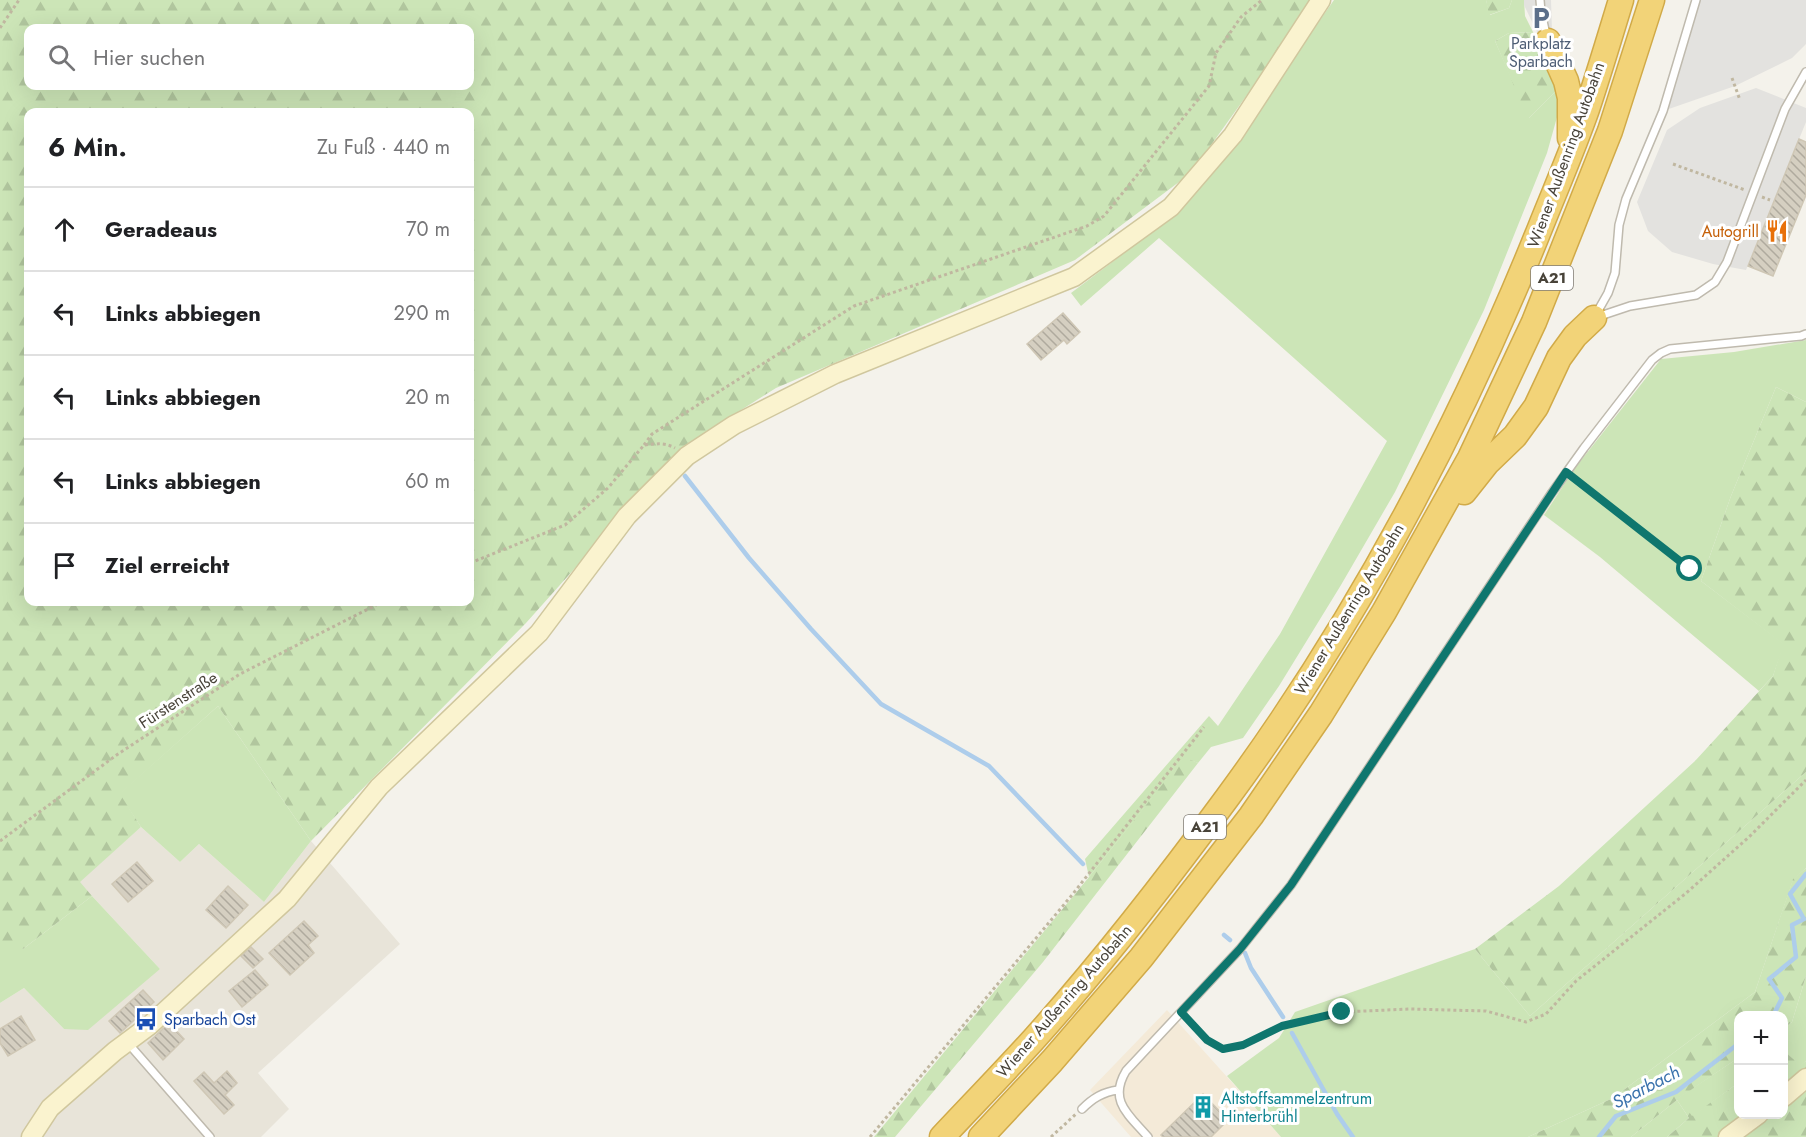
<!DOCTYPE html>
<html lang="de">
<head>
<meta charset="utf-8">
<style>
	body { margin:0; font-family:Jost,sans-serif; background:#f6f6f6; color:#202124 }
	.controls { position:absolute; right:18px; bottom:18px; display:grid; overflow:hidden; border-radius:12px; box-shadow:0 6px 24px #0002 }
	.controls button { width:54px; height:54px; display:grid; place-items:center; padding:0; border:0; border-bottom:2px solid #e0e0e0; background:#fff; color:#202124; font:30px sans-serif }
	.stop { position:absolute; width:18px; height:18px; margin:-14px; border:4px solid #0f766e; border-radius:50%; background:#fff }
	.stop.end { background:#0f766e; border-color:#fff; box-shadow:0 2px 6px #0008 }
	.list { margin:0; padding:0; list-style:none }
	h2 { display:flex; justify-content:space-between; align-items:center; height:78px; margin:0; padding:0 24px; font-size:26px }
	h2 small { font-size:20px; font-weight:400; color:#757577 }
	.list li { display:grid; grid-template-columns:39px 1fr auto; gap:18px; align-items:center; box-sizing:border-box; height:84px; padding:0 24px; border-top:2px solid #e0e0e0 }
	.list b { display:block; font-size:22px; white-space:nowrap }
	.list em { font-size:20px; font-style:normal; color:#757577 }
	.icon { flex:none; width:33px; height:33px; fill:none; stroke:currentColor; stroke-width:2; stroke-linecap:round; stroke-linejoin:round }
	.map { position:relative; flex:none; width:1806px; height:1137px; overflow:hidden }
	.search { position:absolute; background:#fff; box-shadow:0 6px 24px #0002; left:24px; top:24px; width:450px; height:66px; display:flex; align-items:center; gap:15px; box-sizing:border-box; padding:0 21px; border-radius:12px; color:#757577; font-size:22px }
	.panel { position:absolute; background:#fff; box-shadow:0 6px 24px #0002; left:24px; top:108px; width:450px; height:498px; border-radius:12px }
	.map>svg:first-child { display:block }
	.residential { fill:#e8e4d9 }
	.commercial { fill:#f4ead8 }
	.grass { fill:#cce5b7 }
	.forest { fill:url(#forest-firs); fill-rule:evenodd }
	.parking { fill:#e3e2df }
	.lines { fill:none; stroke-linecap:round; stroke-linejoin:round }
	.stream { stroke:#adcdeb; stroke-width:4.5 }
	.building { fill:url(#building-back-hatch); stroke:#cfc7b5; stroke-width:1.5 }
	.lane-casing { stroke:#bfbaae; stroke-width:10 }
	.secondary-casing { stroke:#d0c79e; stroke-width:21 }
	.highway-casing { stroke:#d1aa48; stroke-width:27 }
	.path { stroke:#c0b7a0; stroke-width:3; stroke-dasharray:3 3; stroke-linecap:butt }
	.lane { stroke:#fff; stroke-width:7 }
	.secondary { stroke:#faf3cf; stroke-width:18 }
	.highway { stroke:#f2d378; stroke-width:24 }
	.route { stroke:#0f766e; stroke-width:8 }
	.labels { text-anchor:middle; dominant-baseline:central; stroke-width:6; stroke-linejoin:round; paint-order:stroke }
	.shield { fill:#fff; stroke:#7f7b74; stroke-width:1.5 }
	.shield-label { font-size:15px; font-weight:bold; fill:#484339 }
	.service-label { font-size:16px; fill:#4e5e75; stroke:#fff }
	.street-label { font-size:16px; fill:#484339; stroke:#fff }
	.food-label { font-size:16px; fill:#c56008; stroke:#fff; text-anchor:end }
	.transit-label { font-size:16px; fill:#164399; stroke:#fff; text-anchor:start }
	.culture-label { font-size:16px; fill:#0d838f; stroke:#fff; text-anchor:start }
	.water-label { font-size:18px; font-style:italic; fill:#3a72ac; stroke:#fff }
</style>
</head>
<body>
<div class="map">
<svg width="1806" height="1137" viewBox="0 0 1806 1137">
	<defs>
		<pattern id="forest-firs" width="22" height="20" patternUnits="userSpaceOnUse" patternTransform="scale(1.5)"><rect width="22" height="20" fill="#cce5b7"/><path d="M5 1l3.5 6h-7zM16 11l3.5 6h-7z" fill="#b1c69e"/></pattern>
		<pattern id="building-back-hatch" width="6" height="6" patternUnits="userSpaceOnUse" patternTransform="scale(1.5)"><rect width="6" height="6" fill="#d5cfc1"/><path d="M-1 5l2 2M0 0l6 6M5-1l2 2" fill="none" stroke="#afaa9e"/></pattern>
	</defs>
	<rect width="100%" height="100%" fill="#f4f2eb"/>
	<path class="residential" d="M141 827 180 862 199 844 264 902 311 841 400 944 258 1073 289 1109 261 1137H0V1003L24 988 64 1029 160 969 79 882Z"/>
	<path class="commercial" d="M1167 1010 1281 1137H1131L1090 1090Z"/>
	<path class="grass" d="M1334 0H1486L1490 15 1509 8 1512 0H1524L1525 16 1533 32 1509 33 1495 41 1529 118 1558 89 1559 110 1547 153 1484 310 1395 492 1341 585 1279 686 1243 738 1211 747 1198 763 1184 758 1089 877 1085 859 1209 716 1218 726 1280 634 1387 441 1159 238 1081 306 1071 293 1115 260 1176 211 1218 166Z
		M1806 340V402L1776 387 1731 496 1701 581 1784 644 1773 676 1759 691 1600 557 1544 515 1575 468 1661 359 1734 352Z
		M218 706 311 841 264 902 199 844 180 862 141 827 119 794Z
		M1806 772V868L1793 880 1755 992 1613 1098 1528 1137H1281L1227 1076 1279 1038 1295 1012 1475 949 1530 1016Z
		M92 896 160 969 88 1030 64 1029 24 988 0 1003V949H23Z
		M1806 976V1061L1800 1066 1784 1051V1028L1792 1022Z
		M1738 1058V1083L1692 1117 1678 1098Z
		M1677 1100 1689 1118 1667 1137H1631Z"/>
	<path class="forest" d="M0 0H1315L1191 173 1075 260 776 388 684 446 526 623 311 841 218 706 120 794 141 827 80 882 92 896 23 949H0ZM28 28H470V86H28ZM28 112H470V602H28Z
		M1486 0H1512L1509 8 1489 15Z
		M1533 32 1550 66 1558 89 1528 119 1495 41 1509 33Z
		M1776 387 1806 402V772L1530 1016 1475 949 1559 886 1695 761 1773 676 1783 644 1701 581 1731 496Z
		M1184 757 1198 763 1043 962 895 1137H874L1089 877Z
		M1806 868V976L1792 1022 1784 1028V1016H1738V1058L1679 1098 1692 1116 1738 1083V1114H1784V1051L1800 1065 1806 1061V1137H1667L1689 1118 1677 1100 1631 1137H1528L1613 1098 1755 992 1793 879Z"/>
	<path class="parking" d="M1524 0H1551L1552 31 1538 34 1524 5Z
		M1696 0H1806V44L1792 58 1735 86 1663 111Z
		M1756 88 1806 108V122L1746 270 1713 264 1672 252 1648 231 1637 202 1667 130 1700 108Z"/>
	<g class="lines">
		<path class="stream" d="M685 476 749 558 811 629 881 704 989 766 1083 864
			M1224 935 1230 940
			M1245 953 1251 968 1283 1017
			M1773 1016 1782 998 1769 979 1796 957 1792 925 1804 919 1790 894 1806 874
			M1292 1033 1337 1114 1353 1137
			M1599 1137 1616 1116 1676 1092 1738 1044"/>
	</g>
	<path class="building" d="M1799 139 1806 142V195L1773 276 1748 266Z
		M1063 313 1080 332 1067 344 1064 340 1041 360 1027 344Z
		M137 862 153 881 128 902 112 884Z
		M228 886 248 905 226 928 206 910Z
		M304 921 318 936 308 945 314 953 290 975 269 953Z
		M251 947 263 959 253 968 241 956Z
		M255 970 268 985 242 1007 229 991Z
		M143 990 154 1002 120 1033 109 1021Z
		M21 1016 35 1040 8 1056 0 1043V1029Z
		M169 1023 184 1039 163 1060 148 1043Z
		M227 1071 237 1083 225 1095 234 1105 224 1114 194 1081 204 1072 214 1083Z
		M1203 1094 1228 1120 1211 1137H1163L1161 1135Z"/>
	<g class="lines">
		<g class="lane-casing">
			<path id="lane" d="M1540 0 1541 12 1547 39
				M1595 316 1608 293 1615 273 1619 225 1626 199 1663 111 1696 0
				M1597 317 1630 306 1696 295 1715 282 1727 262 1785 109 1806 72
				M127 1042 210 1137
				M1082 1109C1093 1098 1103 1092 1118 1090
				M1148 1137C1129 1115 1108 1101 1126 1071L1240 949 1291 885 1551 494 1584 448 1652 360 1661 353 1670 349 1801 336 1806 334"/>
		</g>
		<g class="secondary-casing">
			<path id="secondary" d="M1784 1097 1806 1078
				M31 1137 50 1108 115 1051 150 1025 287 899 379 787 539 633 627 516 687 456 734 425 835 374 1074 277 1171 207 1233 135 1321 0
				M1728 1137 1759 1114"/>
		</g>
		<g class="highway-casing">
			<path id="highway" d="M1548 41 1566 81 1570 98V138
				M1464 492 1487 463 1515 436 1536 407 1559 358 1575 336 1594 318
				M942 1137C973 1104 1004 1072 1034 1039 1103 962 1166 881 1227 798 1356 623 1459 429 1540 228 1556 188 1573 149 1587 109 1599 73 1610 36 1621 0
				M981 1137 1052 1061 1141 958 1251 816 1321 714 1384 612 1470 458 1534 322 1610 131 1652 0"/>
		</g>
		<path class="path" d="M0 28 19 0
			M1732 78 1740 100
			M1673 164 1745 190
			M1762 197 1770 200
			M644 445 652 434 854 306 1087 226 1104 216 1209 86 1216 53 1241 17 1262 0
			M1575 479 1690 569
			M470 563 565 525 608 488 644 445C656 444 664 442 675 448
			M0 841 118 754 240 674 382 602
			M1189 1020 1207 1040 1223 1049 1243 1045 1283 1026 1342 1012 1410 1009 1486 1011 1526 1022 1546 1014 1576 981 1685 894 1749 837 1806 780
			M870 1137 1072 895 1204 727
			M1051 1137 1076 1114"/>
		<use href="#lane" class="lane"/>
		<use href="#secondary" class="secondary"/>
		<use href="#highway" class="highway"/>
	</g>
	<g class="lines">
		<path class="route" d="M1342 1012 1282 1026 1243 1045 1223 1049 1207 1040 1181 1012 1240 949 1291 885 1566 472 1690 569"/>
	</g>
	<defs>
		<g id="parking-bare" transform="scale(1.8)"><path d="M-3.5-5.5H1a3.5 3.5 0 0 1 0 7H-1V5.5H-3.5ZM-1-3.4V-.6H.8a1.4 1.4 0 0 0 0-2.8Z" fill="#5c6f8a" stroke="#fff" stroke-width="2.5" paint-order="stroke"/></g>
		<g id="restaurant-bare" transform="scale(1.8)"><path d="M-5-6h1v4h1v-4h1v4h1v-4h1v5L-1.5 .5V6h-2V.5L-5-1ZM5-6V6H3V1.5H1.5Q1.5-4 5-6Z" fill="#e8710a" stroke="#fff" stroke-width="2.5" paint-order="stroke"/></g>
		<g id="bus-bare" transform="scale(1.8)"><path d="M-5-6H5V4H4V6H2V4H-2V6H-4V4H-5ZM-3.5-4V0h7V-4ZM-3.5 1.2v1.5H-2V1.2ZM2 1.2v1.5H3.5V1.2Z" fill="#1a4fb4" stroke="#fff" stroke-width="2.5" paint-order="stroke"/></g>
		<g id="building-bare" transform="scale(1.8)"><path d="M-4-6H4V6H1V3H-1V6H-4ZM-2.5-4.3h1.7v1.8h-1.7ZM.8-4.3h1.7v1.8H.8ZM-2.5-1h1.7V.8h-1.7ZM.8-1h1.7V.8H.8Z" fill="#0f9aa8" stroke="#fff" stroke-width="2.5" paint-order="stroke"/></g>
	</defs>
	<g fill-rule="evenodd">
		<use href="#parking-bare" x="1541" y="18"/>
		<use href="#restaurant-bare" x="1777" y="231"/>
		<use href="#bus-bare" x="146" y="1019"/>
		<use href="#building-bare" x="1203" y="1107"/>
	</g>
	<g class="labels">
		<g class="shield">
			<rect x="1531" y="266" width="42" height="24" rx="4.5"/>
			<rect x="1184" y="815" width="42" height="24" rx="4.5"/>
		</g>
		<g class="shield-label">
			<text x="1552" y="278">A21</text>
			<text x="1205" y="827">A21</text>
		</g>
		<g class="service-label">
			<text x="1541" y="43">Parkplatz<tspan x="1541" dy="18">Sparbach</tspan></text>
		</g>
		<g class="street-label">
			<text transform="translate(1566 155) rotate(-70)">Wiener Außenring Autobahn</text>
			<text transform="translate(1349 609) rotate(-59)">Wiener Außenring Autobahn</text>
			<text transform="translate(178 700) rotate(-33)">Fürstenstraße</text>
			<text transform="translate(1064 1001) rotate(-49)">Wiener Außenring Autobahn</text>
		</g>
		<g class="food-label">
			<text x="1759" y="231">Autogrill</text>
		</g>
		<g class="transit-label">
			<text x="164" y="1019">Sparbach Ost</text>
		</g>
		<g class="culture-label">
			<text x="1221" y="1098">Altstoffsammelzentrum<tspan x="1221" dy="18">Hinterbrühl</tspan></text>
		</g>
		<g class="water-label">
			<text transform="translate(1646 1087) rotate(-27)">Sparbach</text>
		</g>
	</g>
</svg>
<div class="controls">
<button>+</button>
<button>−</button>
</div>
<div class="stop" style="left:1690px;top:569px"></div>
<div class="stop end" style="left:1342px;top:1012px"></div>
<div class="search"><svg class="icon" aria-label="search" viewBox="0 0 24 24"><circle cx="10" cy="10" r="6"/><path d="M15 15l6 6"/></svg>Hier suchen</div>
<section class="panel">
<h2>6 Min.<small>Zu Fuß · 440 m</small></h2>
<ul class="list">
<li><svg class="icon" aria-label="ahead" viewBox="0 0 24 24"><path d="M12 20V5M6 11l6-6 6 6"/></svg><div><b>Geradeaus</b></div><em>70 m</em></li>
<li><svg class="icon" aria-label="left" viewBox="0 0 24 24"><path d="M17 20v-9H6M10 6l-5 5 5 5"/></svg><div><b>Links abbiegen</b></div><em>290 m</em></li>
<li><svg class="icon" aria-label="left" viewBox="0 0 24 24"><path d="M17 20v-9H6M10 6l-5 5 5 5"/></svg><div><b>Links abbiegen</b></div><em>20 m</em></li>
<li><svg class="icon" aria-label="left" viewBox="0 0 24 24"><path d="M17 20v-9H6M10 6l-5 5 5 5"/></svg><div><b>Links abbiegen</b></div><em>60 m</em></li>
<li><svg class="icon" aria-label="arrive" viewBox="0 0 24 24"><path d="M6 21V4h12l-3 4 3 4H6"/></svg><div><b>Ziel erreicht</b></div></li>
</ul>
</section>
</div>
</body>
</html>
